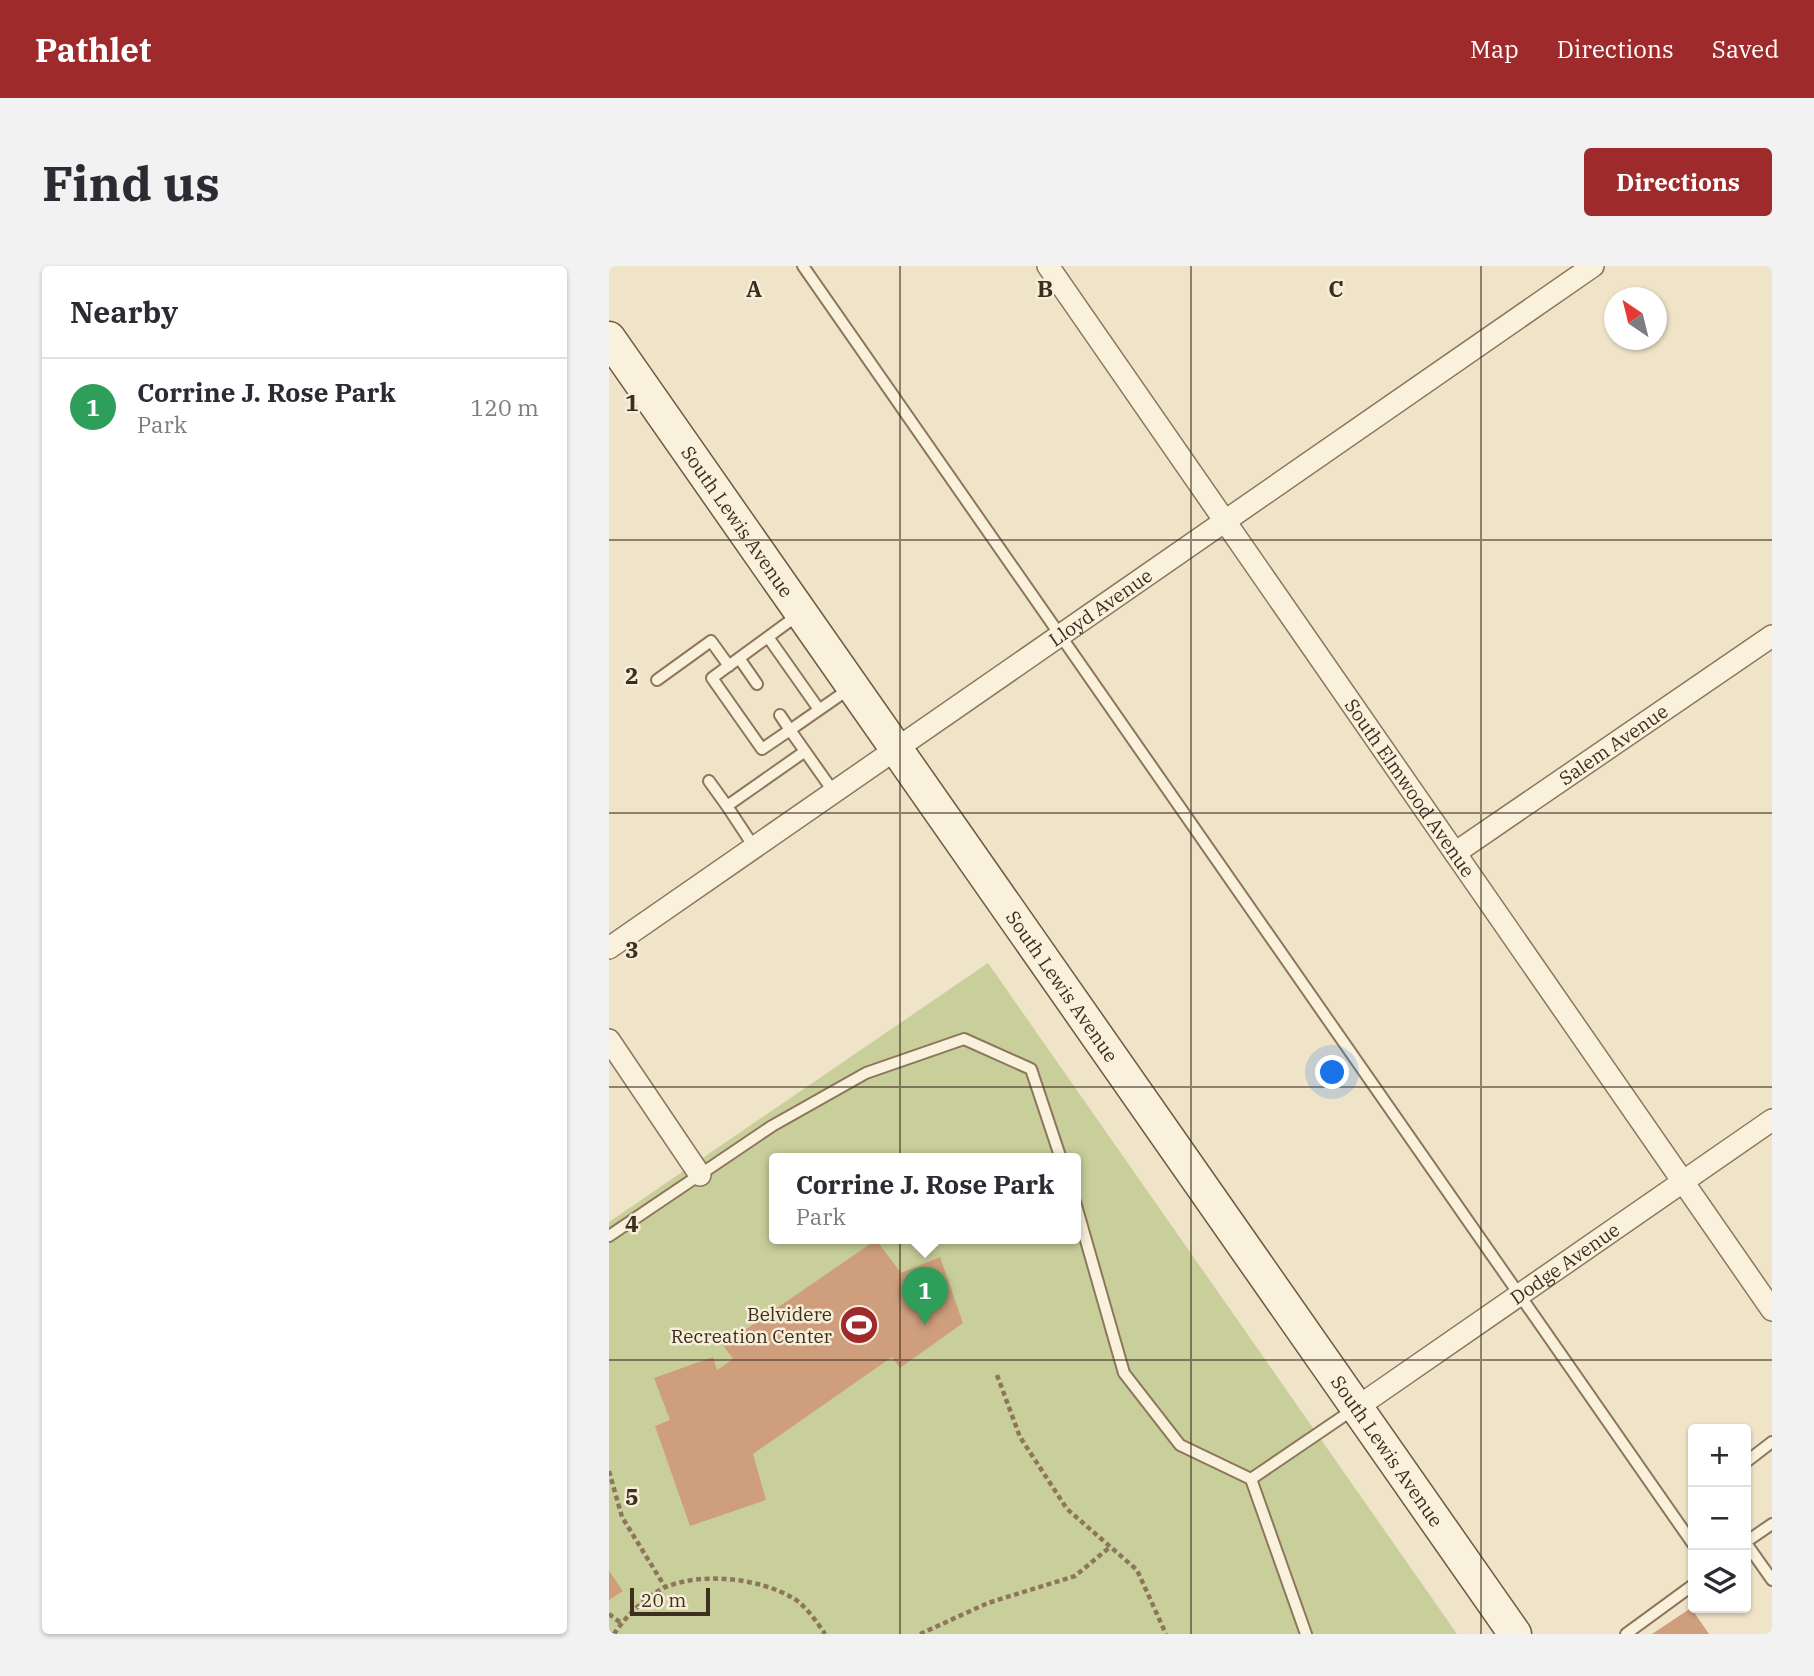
<!DOCTYPE html>
<html lang="en">
<head>
<meta charset="utf-8">
<style>
	body { margin:0; font-family:"IBM Plex Serif",serif; background:#f2f2f3; color:#2b2b33 }
	.controls { position:absolute; right:21px; bottom:21px; display:grid; overflow:hidden; border-radius:7px; box-shadow:0 2px 5px #0004 }
	.controls button { width:63px; height:63px; display:grid; place-items:center; padding:0; border:0; border-bottom:2px solid #e1e1e2; background:#fff; color:#2b2b33; font:35px sans-serif }
	.compass { position:absolute; left:995px; top:21px; width:63px; height:63px; border-radius:50%; background:#fff; box-shadow:0 2px 5px #0004; rotate:325deg }
	.scale { position:absolute; left:21px; bottom:18px; width:80px; box-sizing:border-box; padding-left:7px; border:4px solid #3d2e20; border-top:0; font-size:19px; line-height:24px; white-space:nowrap; color:#3d2e20; -webkit-text-stroke:5px #f7eed8; paint-order:stroke }
	.you { position:absolute; left:724px; top:807px; width:24px; height:24px; margin:-18px; border:5px solid #fff; border-radius:50%; background:#1a73e8; box-shadow:0 0 0 10px #1a73e833 }
	.badge { display:grid; place-items:center; width:46px; height:46px; border-radius:50%; background:#9e2a2b; color:#fff; font-size:23px; font-weight:700 }
	.pin { position:absolute; translate:-50% -58px; filter:drop-shadow(0 2px 4px #0008) }
	.pin::after { content:''; position:absolute; top:37px; width:24px; height:21px; background:inherit; clip-path:polygon(0 0,100% 0,50% 100%) }
	.popup { position:absolute; left:160px; top:887px; width:312px; height:91px; box-sizing:border-box; display:grid; place-content:center; border-radius:7px; background:#fff; filter:drop-shadow(0 2px 5px #0005); font-size:23px; white-space:nowrap; color:#7c7c81 }
	.popup b { font-size:26px; color:#2b2b33 }
	.popup::after { content:''; position:absolute; left:50%; top:100%; margin-left:-14px; border:14px solid transparent; border-top-color:#fff }
	.list { margin:0; padding:0; list-style:none }
	h2 { display:flex; justify-content:space-between; align-items:center; height:91px; margin:0; padding:0 28px; font-size:30px }
	h2 small { font-size:23px; font-weight:400; color:#7c7c81 }
	.list li { display:grid; grid-template-columns:46px 1fr auto; gap:21px; align-items:center; box-sizing:border-box; height:98px; padding:0 28px; border-top:2px solid #e1e1e2 }
	.list b { display:block; font-size:26px; white-space:nowrap }
	.list p { margin:0; font-size:23px; white-space:nowrap; color:#7c7c81 }
	.list em { font-size:23px; font-style:normal; color:#7c7c81 }
	.icon { flex:none; width:38px; height:38px; fill:none; stroke:currentColor; stroke-width:2; stroke-linecap:round; stroke-linejoin:round }
	.map { position:relative; flex:none; width:1163px; height:1368px; overflow:hidden; border-radius:7px }
	header { display:flex; align-items:center; gap:42px; box-sizing:border-box; height:98px; padding:0 35px; background:#9e2a2b; color:#fff }
	header strong { font-size:33px }
	nav { display:flex; gap:38px; margin-inline-start:auto; font-size:24px }
	.intro { display:flex; align-items:center; justify-content:space-between; box-sizing:border-box; height:168px; padding:0 42px }
	h1 { margin:0; font-size:49px }
	.button { padding:18px 32px; border-radius:7px; background:#9e2a2b; color:#fff; font-size:24px; font-weight:700 }
	main { display:flex; gap:42px; padding:0 42px }
	aside { flex:1; background:#fff; border-radius:7px; box-shadow:0 2px 5px #0004 }
	.map>svg:first-child { display:block }
	.green { fill:#c9cf9b; fill-rule:evenodd }
	.building { fill:#cf9f7d }
	.lines { fill:none; stroke-linecap:round; stroke-linejoin:round }
	.service-casing { stroke:#8d765c; stroke-width:14 }
	.minor-casing { stroke:#8d765c; stroke-width:24 }
	.secondary-casing { stroke:#6f573f; stroke-width:35 }
	.path { stroke:#8d765c; stroke-width:4.5; stroke-dasharray:5 3.5; stroke-linecap:butt }
	.service { stroke:#faf1dc; stroke-width:10 }
	.minor { stroke:#faf1dc; stroke-width:21 }
	.secondary { stroke:#faf1dc; stroke-width:32 }
	.grid { fill:none; stroke:#3d2e20; stroke-width:2; stroke-opacity:0.55 }
	.labels { text-anchor:middle; dominant-baseline:central; stroke-width:5; stroke-linejoin:round; paint-order:stroke }
	.street-label { font-size:19px; fill:#3d2e20; stroke:#f7eed8 }
	.poi-label { font-size:19px; fill:#3d2e20; stroke:#f7eed8; text-anchor:end }
	.grid-label { font-size:23px; text-anchor:middle; font-weight:bold; fill:#3d2e20; stroke:#f7eed8; stroke-width:5; stroke-linejoin:round; paint-order:stroke }
</style>
</head>
<body>
<header>
<strong>Pathlet</strong>
<nav><a>Map</a><a>Directions</a><a>Saved</a></nav>
</header>
<div class="intro"><h1>Find us</h1><a class="button">Directions</a></div>
<main>
<aside>
<h2>Nearby<small></small></h2>
<ul class="list">
<li><span class="badge" style="background:#2e9e5b">1</span><div><b>Corrine J. Rose Park</b><p>Park</p></div><em>120 m</em></li>
</ul>
</aside>
<div class="map">
<svg width="1163" height="1368" viewBox="0 0 1163 1368">
	<rect width="100%" height="100%" fill="#f0e4c8"/>
	<path class="green" d="M379 697 848 1368H0V956ZM166 893H466V973H166Z"/>
	<path class="building" d="M267 974 292 1007 331 991 354 1057 291 1102 283 1091 144 1188 157 1234 81 1260 46 1160 61 1154 45 1112 104 1091 108 1104 124 1093 114 1079Z
		M0 1305 14 1325 0 1334Z
		M1082 1342 1100 1368H1043Z"/>
	<g class="lines">
		<g class="service-casing">
			<path id="service" d="M194 0 1084 1278
				M189 349 103 412 153 483 181 464 224 525
				M159 371 209 442
				M130 392 148 418
				M48 414 102 375 120 400
				M171 449 181 464 240 423
				M100 515 118 540
				M145 581 118 540 195 486
				M466 936 515 1107 571 1179 642 1213
				M0 970 163 860 257 807 355 773 422 803 452 893
				M1137 1196 1163 1176
				M1137 1276 1163 1258
				M1137 1277 1163 1314
				M697 1368 642 1213 745 1143
				M1017 1368 1084 1319"/>
		</g>
		<g class="minor-casing">
			<g id="minor">
				<path id="s1" d="M439 0 1163 1044"/>
				<path id="s2" d="M846 587 1163 370"/>
				<path id="s3" d="M0 682 984 0"/>
				<path d="M0 774 91 909"/>
				<path id="s4" d="M747 1142 1163 854"/>
			</g>
		</g>
		<g class="secondary-casing">
			<g id="secondary">
				<path id="s5" d="M0 72 906 1368"/>
			</g>
		</g>
		<path class="path" d="M388 1109 411 1171 458 1243 528 1304 557 1368
			M0 1205 13 1251 56 1321
			M0 1348 12 1357
			M5 1368C16 1351 38 1329 57 1321 93 1306 150 1312 184 1332 196 1339 208 1356 216 1368
			M311 1368 379 1337 466 1310 501 1281"/>
		<use href="#service" class="service"/>
		<use href="#minor" class="minor"/>
		<use href="#secondary" class="secondary"/>
	</g>
	<path class="grid" d="M291 0V1368M582 0V1368M872 0V1368M0 274H1163M0 547H1163M0 821H1163M0 1094H1163"/>
	<defs>
		<g id="stadium-disc" transform="scale(2.0125)"><circle r="9.5" fill="#9e2a2b" stroke="#f7eed8"/><path d="M0-5a6.5 5 0 1 0 0 10a6.5 5 0 1 0 0-10ZM-3.5-1.8h7v3.6h-7Z" fill="#fff"/></g>
	</defs>
	<g fill-rule="evenodd">
		<use href="#stadium-disc" x="250" y="1059"/>
	</g>
	<g class="labels">
		<g class="street-label">
			<text stroke="none"><textPath href="#s5" startOffset="224">South Lewis Avenue</textPath></text>
			<text stroke="none"><textPath href="#s3" startOffset="598">Lloyd Avenue</textPath></text>
			<text stroke="none"><textPath href="#s2" startOffset="192">Salem Avenue</textPath></text>
			<text stroke="none"><textPath href="#s1" startOffset="635">South Elmwood Avenue</textPath></text>
			<text stroke="none"><textPath href="#s5" startOffset="791">South Lewis Avenue</textPath></text>
			<text stroke="none"><textPath href="#s4" startOffset="254">Dodge Avenue</textPath></text>
			<text stroke="none"><textPath href="#s5" startOffset="1358">South Lewis Avenue</textPath></text>
		</g>
		<g class="poi-label">
			<text x="223" y="1048">Belvidere<tspan x="223" dy="22">Recreation Center</tspan></text>
		</g>
	</g>
	<g class="grid-label">
		<text x="145" y="31">A</text>
		<text x="436" y="31">B</text>
		<text x="727" y="31">C</text>
		<text x="23" y="145">1</text>
		<text x="23" y="418">2</text>
		<text x="23" y="692">3</text>
		<text x="23" y="966">4</text>
		<text x="23" y="1239">5</text>
	</g>
</svg>
<div class="controls">
<button>+</button>
<button>−</button>
<button><svg class="icon" aria-label="layers" viewBox="0 0 24 24"><path d="M12 4l9 5-9 5-9-5zM3 14l9 5 9-5"/></svg></button>
</div>
<svg class="compass" viewBox="-18 -18 36 36"><path d="M0-13l5 13h-10z" fill="#e53935"/><path d="M0 13l5-13h-10z" fill="#7c7c81"/></svg>
<div class="scale">20 m</div>
<div class="you"></div>
<div class="pin badge" style="left:316px;top:1059px;background:#2e9e5b">1</div>
<div class="popup"><b>Corrine J. Rose Park</b>Park</div>
</div>
</main>
</body>
</html>
